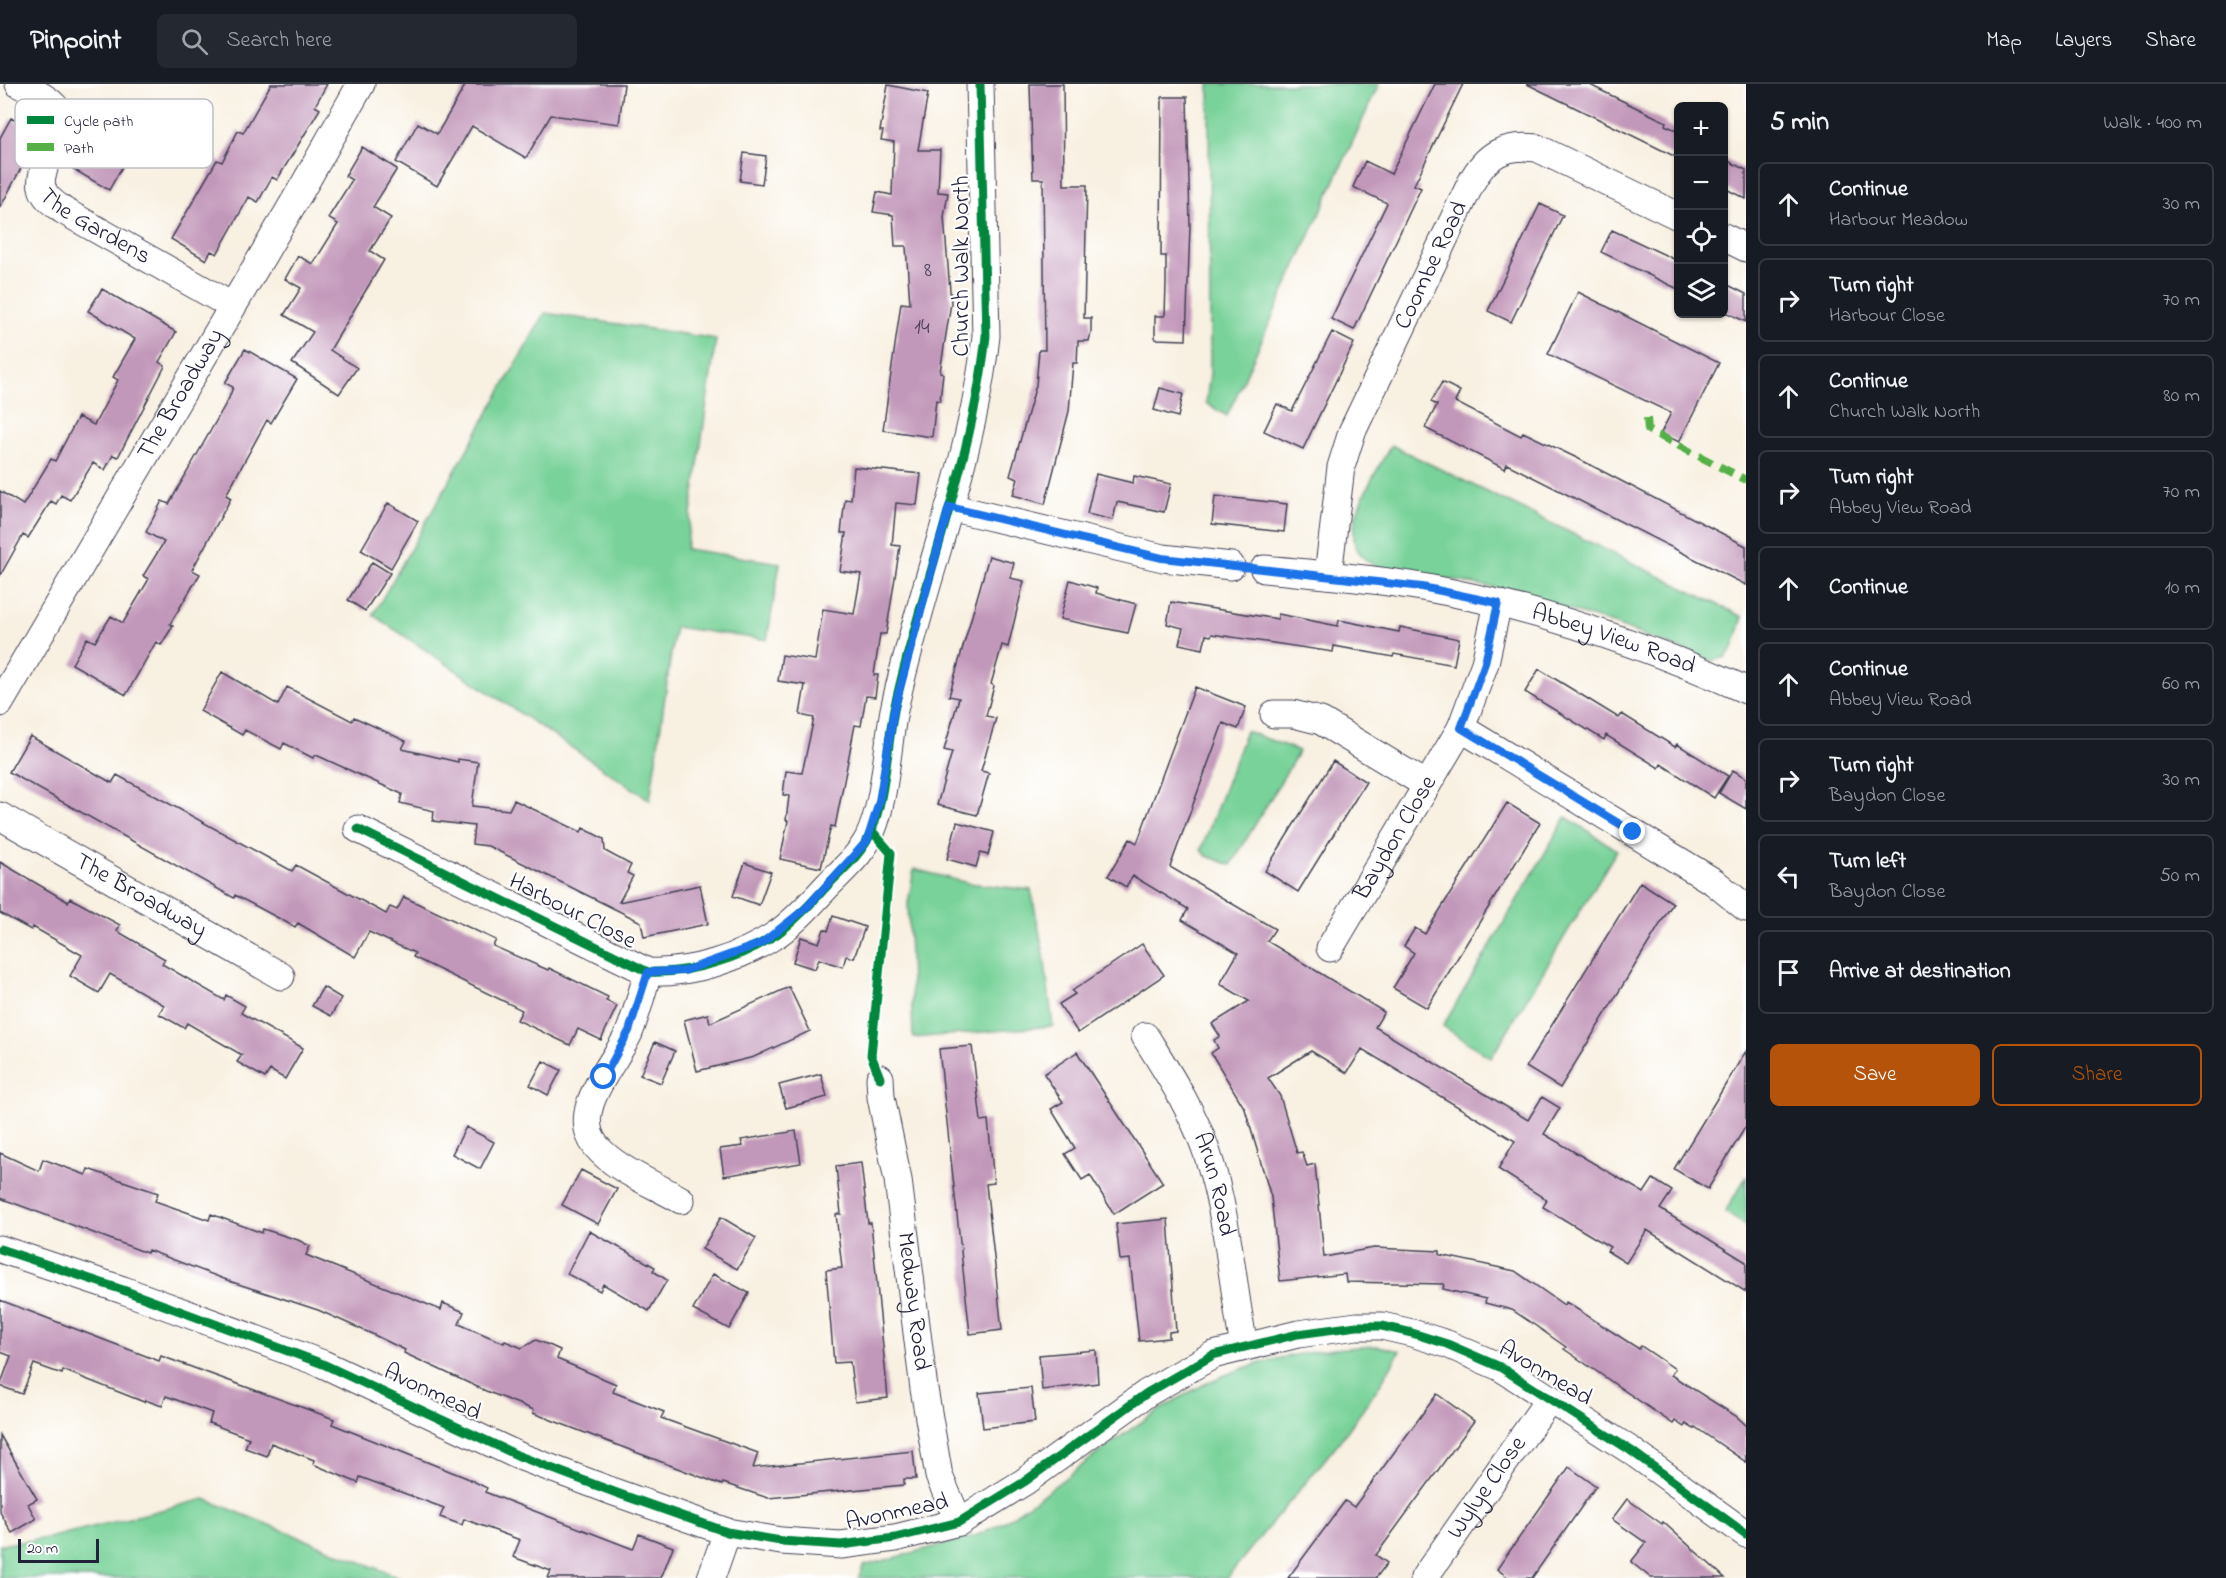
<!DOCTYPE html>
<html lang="en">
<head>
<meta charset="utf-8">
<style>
	body { margin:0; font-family:"Indie Flower",sans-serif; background:#242831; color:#f1f3f6 }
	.controls { position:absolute; right:18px; top:18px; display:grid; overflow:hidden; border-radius:9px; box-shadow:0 2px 4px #0004 }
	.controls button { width:54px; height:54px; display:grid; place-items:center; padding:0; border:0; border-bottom:2px solid #363941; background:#171b24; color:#f1f3f6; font:30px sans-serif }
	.scale { position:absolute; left:18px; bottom:15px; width:81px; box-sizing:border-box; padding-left:6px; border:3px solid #22223b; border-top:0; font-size:16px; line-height:21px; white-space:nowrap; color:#22223b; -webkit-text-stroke:4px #fff; paint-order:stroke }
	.stop { position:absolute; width:18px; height:18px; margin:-14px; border:4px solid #1a73e8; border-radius:50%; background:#fff }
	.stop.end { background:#1a73e8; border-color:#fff; box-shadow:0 2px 6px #0008 }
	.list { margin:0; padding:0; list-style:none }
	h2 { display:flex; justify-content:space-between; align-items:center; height:78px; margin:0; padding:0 24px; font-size:26px }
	h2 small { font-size:20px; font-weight:400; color:#9ea1a6 }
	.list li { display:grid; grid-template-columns:39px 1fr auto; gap:18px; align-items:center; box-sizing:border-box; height:84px; margin:0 12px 12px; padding:0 12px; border:2px solid #363941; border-radius:9px }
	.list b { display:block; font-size:22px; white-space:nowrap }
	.list p { margin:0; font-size:20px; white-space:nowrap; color:#9ea1a6 }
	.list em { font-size:20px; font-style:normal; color:#9ea1a6 }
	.actions { display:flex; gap:12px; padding:18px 24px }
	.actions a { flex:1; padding:14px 0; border:2px solid #b45309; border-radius:9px; text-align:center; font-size:21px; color:#b45309 }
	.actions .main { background:#b45309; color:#fff }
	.icon { flex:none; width:33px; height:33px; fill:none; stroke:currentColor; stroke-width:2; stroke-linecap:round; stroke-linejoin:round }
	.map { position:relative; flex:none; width:1746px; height:1494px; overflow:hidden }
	header { display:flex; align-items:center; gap:36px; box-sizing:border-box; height:84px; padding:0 30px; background:#171b24; border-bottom:2px solid #363941 }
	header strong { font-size:28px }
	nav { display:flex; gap:33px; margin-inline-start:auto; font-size:21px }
	.search { width:420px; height:54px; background:#242831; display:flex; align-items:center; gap:15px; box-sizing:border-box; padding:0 21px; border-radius:9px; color:#9ea1a6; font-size:22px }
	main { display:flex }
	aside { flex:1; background:#171b24 }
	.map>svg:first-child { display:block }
	.green { fill:#78d299; stroke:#4d7a6a; stroke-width:1.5 }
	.building { fill:#c298ba }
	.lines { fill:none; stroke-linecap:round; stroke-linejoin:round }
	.street-casing { stroke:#424154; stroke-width:29 }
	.street { stroke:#fff; stroke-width:27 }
	.quiet { stroke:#55b146; stroke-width:8; stroke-dasharray:15 8; stroke-linecap:butt }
	.cycleway-casing { stroke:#fff; stroke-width:13 }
	.cycleway { stroke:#00873e; stroke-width:9 }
	.route { stroke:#1a73e8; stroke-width:8 }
	.labels { text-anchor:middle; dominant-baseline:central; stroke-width:4.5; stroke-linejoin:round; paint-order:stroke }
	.number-label { font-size:21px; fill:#4a405b }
	.street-label { font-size:24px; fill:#22223b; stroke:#fff }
	.key { fill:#fff; stroke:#bdbdc4; stroke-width:1.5 }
	.key-label { font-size:16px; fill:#22223b }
</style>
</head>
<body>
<header>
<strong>Pinpoint</strong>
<div class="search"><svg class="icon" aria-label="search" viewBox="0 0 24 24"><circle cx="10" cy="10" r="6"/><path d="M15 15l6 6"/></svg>Search here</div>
<nav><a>Map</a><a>Layers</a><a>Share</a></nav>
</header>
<main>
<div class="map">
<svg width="1746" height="1494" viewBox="0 0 1746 1494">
	<rect width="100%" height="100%" fill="#fff"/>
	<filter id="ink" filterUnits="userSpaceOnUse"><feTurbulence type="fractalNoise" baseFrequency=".0167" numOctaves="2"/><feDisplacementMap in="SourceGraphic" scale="12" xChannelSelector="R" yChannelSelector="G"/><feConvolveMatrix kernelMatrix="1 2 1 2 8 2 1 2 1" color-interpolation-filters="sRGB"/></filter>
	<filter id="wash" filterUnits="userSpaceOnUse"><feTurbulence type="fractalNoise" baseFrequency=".008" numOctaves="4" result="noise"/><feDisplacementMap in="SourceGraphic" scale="24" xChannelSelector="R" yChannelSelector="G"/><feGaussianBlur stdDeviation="1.35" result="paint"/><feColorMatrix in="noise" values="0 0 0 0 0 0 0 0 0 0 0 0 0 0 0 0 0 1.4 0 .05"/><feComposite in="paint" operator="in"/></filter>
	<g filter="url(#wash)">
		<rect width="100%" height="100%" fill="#f8f0e1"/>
		<path class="green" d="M1209 0H1379L1227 332 1206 319 1210 289Z
			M545 229 716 255 686 465 780 479 767 556 675 543 650 716 373 531Z
			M1391 361 1743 533 1734 562 1726 573 1711 577 1613 540 1502 505 1377 483C1372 480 1366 477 1362 472 1336 445 1377 388 1391 361Z
			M1246 647 1299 667 1231 781 1207 772 1201 766Z
			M1566 733 1617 766 1491 974 1443 942Z
			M914 785 968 799 1031 806 1044 871 1053 942 913 954 908 819Z
			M1746 1093V1142L1725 1128Z
			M1379 1262 1400 1267C1354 1351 1285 1419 1227 1494H859L863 1482 978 1451 1005 1437C1072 1393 1133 1336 1205 1300 1258 1274 1320 1264 1379 1262Z
			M205 1415 401 1494H0V1461L48 1454Z"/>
		<g id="blocks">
			<path class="building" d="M271 0H327L315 22 320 25 277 96 272 93 258 118 249 113 217 170 211 167 206 176 171 155 217 76 222 78 238 47 243 49Z
				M466 0H624L619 40 551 31 526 74 472 42 437 102 396 78 418 39 437 50Z
				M1030 0H1063L1064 101H1087L1084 234H1091V248L1089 257H1078L1077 279H1073L1069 327 1045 420 1013 411 1018 395 1010 392 1036 301 1039 266H1045L1043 95H1033Z
				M1435 0H1463L1414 101 1421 104 1354 246 1331 235 1387 119 1353 103 1365 77 1391 90Z
				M1527 0H1588L1600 6 1666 38 1665 41 1678 47V74Z
				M888 1 928 9 918 66H940L938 108 948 109 944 133 951 219 940 288 943 289 940 317 936 316 932 353 883 346 901 219 910 220 906 162H895L893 131 873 128 877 108 892 111 894 58 881 56 883 47H880Z
				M1162 13H1187L1190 142 1186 256 1155 255V232H1165L1166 200V172H1161Z
				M11 34 39 50 0 124V54Z
				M89 55 127 74 109 106 73 85Z
				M362 63 397 85 373 123 391 134 370 167 384 176 330 266 357 284 339 310 292 279 313 248 284 231 301 204 285 195 298 172 313 180 338 140 328 134 352 96 345 92Z
				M744 69 766 72 762 100 740 97Z
				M1724 75 1746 86V115L1724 104Z
				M1540 120 1563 131 1511 238 1488 227Z
				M1612 146 1678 177V205L1601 168Z
				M1724 199 1746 210V238L1724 227Z
				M102 205 176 248 159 278 165 282 118 373 113 371 105 386 93 379 70 416 61 411 56 420 51 417 28 454 23 451 0 492V407L23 421 51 375 55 377 78 333 94 341 118 296 113 293 135 255 88 227Z
				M1578 208 1719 279 1679 358 1661 349 1671 329 1548 270Z
				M1332 248 1354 259 1303 365 1264 347 1277 320 1292 327Z
				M245 265 297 295 271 339 267 336 226 411 231 414 192 486 200 490 170 540 173 542 161 561 156 558 126 611 72 580 87 554 95 558 111 532 123 539 149 495 143 492 164 458 146 448 162 417 169 420 229 314 233 303 225 299Z
				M1442 298 1460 307 1455 318 1521 352 1523 348 1579 375 1746 462V501L1507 380 1505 385 1425 344 1437 321 1431 318Z
				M1160 304 1183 310 1178 333 1154 326Z
				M854 383 921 390 917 421 896 419 892 461 900 462 886 550H880L874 591H878L875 613 866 612 861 642 855 641 835 743 831 742 821 784 780 775 788 737 786 736 789 712 783 711 786 687 802 689 814 634 800 631 805 601 778 597 782 571 815 576 823 525 854 530 861 490 840 487 846 449H841L845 415 851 416Z
				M1096 390 1133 399 1134 392 1171 400 1164 428 1117 418 1113 436 1087 430Z
				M1215 412 1287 420 1284 448 1212 440Z
				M388 419 418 437 391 484 361 466Z
				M989 472 1014 479 1010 494 1024 497 1008 563 1002 561 991 600 994 602 986 632 996 634 981 687 989 689 977 731 937 721 952 668 944 666 959 614 949 612Z
				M372 478 390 489 365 527 348 516Z
				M1070 496 1097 504 1096 509 1136 520 1128 549 1060 535Z
				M1171 518 1278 535V530L1338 542 1339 536 1399 548 1400 543 1459 555 1454 581 1394 570 1393 573 1334 562 1333 568 1212 550 1211 552 1206 551 1203 565 1179 560 1183 544 1167 540Z
				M1539 585 1619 634 1622 630 1675 663 1677 660 1728 692 1714 714 1661 680 1659 684 1606 651 1604 656 1525 608Z
				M222 588 278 621 287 603 352 637 354 633 406 657 402 665 458 678V675L478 678 472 722 509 726 514 716 581 748 583 744 604 755 605 767 631 781 627 789 633 792 619 818 700 801 708 840 644 853 641 838 488 762 472 760 474 742 433 737 434 727 400 719 402 710 316 671 313 674 284 659 281 665 245 646 242 651 200 627Z
				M1195 603 1246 623 1238 645 1223 639 1170 783 1275 845 1267 857 1384 928 1375 943 1528 1036 1542 1013 1560 1024 1544 1050 1644 1109 1653 1095 1672 1107 1660 1125 1746 1178V1208L1647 1146 1626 1179 1607 1167 1610 1163 1543 1123 1547 1116 1498 1085 1515 1057 1362 965 1347 989 1311 967 1268 994 1280 1012 1297 1069 1302 1068 1307 1082 1315 1080 1324 1173 1374 1164 1440 1167V1171L1515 1187 1564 1221 1566 1218 1639 1265 1641 1262 1675 1285 1671 1291 1736 1332 1746 1341V1378L1695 1343 1694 1345 1686 1340 1684 1343 1675 1337 1673 1340 1564 1265 1566 1263 1533 1240 1512 1226 1485 1219 1486 1215 1443 1205 1444 1200 1346 1198 1345 1190 1280 1197 1271 1113 1245 1025 1211 969 1218 964 1214 956 1220 952 1212 940 1249 917 1220 900 1238 869 1182 836 1188 825 1133 792 1126 803 1108 792 1130 755 1137 759Z
				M30 652 112 699 117 691 292 787 296 781 386 830 390 823 397 826 404 813 496 856 493 862 548 886 549 884 608 913 606 917 617 922 601 956 578 945 570 961 517 936 522 926 413 873 415 869 369 848 355 873 298 839 295 843 235 811 234 814 9 688Z
				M1333 677 1366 698 1298 808 1265 787Z
				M1733 686 1746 694V725L1719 709Z
				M1507 719 1540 739 1427 924 1393 904 1414 869 1404 862 1415 844 1425 850Z
				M957 738 994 748 988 771 980 769 976 783 947 775Z
				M0 778 68 818 70 814 120 841 117 847 165 875 162 880 224 916 226 911 245 922 241 929 303 964 285 995 270 986 265 994 237 978 242 971 187 939 184 944 159 930 164 921 110 890 99 909 70 892 82 871 33 843 31 846 0 829Z
				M745 779 771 788 759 821 733 812Z
				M1640 798 1673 819 1560 1004 1526 983Z
				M833 832 865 843 854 874 846 872 843 883 819 875 815 885 793 878 801 853 819 859 824 845 828 847Z
				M1142 860 1164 891 1078 949 1059 920 1075 910 1072 907Z
				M323 903 341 914 331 932 312 922Z
				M789 903 810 947 754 973 697 987 684 936 708 930 710 939Z
				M655 958 675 967 661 999 640 991Z
				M972 962 981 1037 988 1036 994 1099 986 1100 1002 1246 970 1250 939 965Z
				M1746 967V1042L1708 1105 1674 1085Z
				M1077 968 1163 1099 1114 1130 1090 1091 1082 1096 1065 1070 1075 1064 1051 1025 1063 1018 1044 990Z
				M543 977 561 986 548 1011 530 1001Z
				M821 990 827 1013 786 1024 779 1001Z
				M466 1043 494 1058 480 1085 452 1070Z
				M796 1047 801 1079 724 1092 720 1065 743 1062 741 1056Z
				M0 1069 39 1087 43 1075 86 1091 88 1085 158 1109 155 1117 209 1136 211 1130 262 1149 263 1145 298 1156 310 1162 306 1171 441 1226 443 1219 464 1228 459 1240 504 1259 505 1257 522 1264 536 1256 549 1261 560 1266 557 1275 616 1300 613 1308 664 1328 661 1334 758 1369 753 1384 913 1367 916 1395H904V1401L768 1414 723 1399 722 1401 533 1329 534 1326 486 1307 404 1269 405 1266 372 1250 318 1226 232 1198 148 1166 147 1169 0 1114Z
				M861 1079 868 1139H871L888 1314 855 1318 850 1278 834 1279 826 1186 842 1184 836 1130H841L836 1082Z
				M581 1086 617 1105 598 1140 562 1121Z
				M721 1133 756 1154 737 1185 702 1165Z
				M1168 1135 1176 1247 1169 1248V1254L1139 1257 1130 1175 1120 1176 1116 1140Z
				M589 1147 655 1183 653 1187 667 1196 649 1227 603 1200 600 1207 567 1190Z
				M713 1190 749 1209 729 1245 693 1226Z
				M0 1216 159 1277 161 1272 334 1335 332 1340 467 1394 487 1404 485 1408 633 1465 639 1450 673 1463 661 1494H548L551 1487 513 1473 520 1456 464 1435 462 1441 440 1433 444 1424 360 1393 358 1399 313 1380 314 1376 271 1359 267 1372 245 1364 249 1354 209 1339 212 1329 166 1312 162 1322 145 1316 144 1318 63 1286 62 1290 34 1280 22 1310 0 1302 11 1272 0 1268Z
				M1096 1266 1098 1299 1042 1306 1039 1271Z
				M1031 1304 1035 1338 983 1344 979 1309Z
				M1437 1310 1474 1337 1376 1471 1387 1479 1376 1494H1288L1345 1417 1354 1423Z
				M0 1351 37 1415 28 1420 36 1435 12 1449 0 1428Z
				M1569 1383 1596 1402 1532 1494H1509L1497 1485Z
				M1627 1415 1662 1440 1663 1438 1725 1494H1651L1631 1478 1646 1459 1612 1435Z"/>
		</g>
	</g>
	<g filter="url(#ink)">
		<use href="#blocks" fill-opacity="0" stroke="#424154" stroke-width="1.5"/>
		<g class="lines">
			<g class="street-casing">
				<g id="street">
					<path id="s1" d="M19 0C81 30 58 34 44 84 43 90 40 97 42 103 44 114 56 121 64 127L232 222"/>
					<path d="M1724 153 1746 164"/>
					<path d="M949 423 1163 474 1231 482"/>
					<path id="s2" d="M1264 485C1316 490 1370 494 1422 503 1534 523 1643 560 1746 606"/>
					<path id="s3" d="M1328 491 1341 383 1352 348 1471 99C1486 70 1505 60 1537 64L1678 132"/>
					<path d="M1498 519 1485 579 1461 644 1714 798 1746 824"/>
					<path id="s4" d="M0 619 304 101 361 0"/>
					<path d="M1274 630H1293L1321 637 1427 701"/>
					<path id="s5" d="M0 732 281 892"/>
					<path d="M358 745 648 888C691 890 741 874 777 850 797 836 813 817 829 800 843 786 859 772 868 755 885 723 887 663 894 626 921 501 972 380 986 252L980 0"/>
					<path id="s6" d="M1330 864 1461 644"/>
					<path d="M648 888C642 908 637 929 629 949 615 980 568 1027 596 1062 616 1086 654 1100 681 1116"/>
					<path id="s7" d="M1145 952C1168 989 1193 1027 1207 1069 1228 1131 1232 1199 1244 1262"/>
					<path id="s8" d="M880 994 881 1013 898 1096 924 1305 939 1392 959 1438"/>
					<path d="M0 1165 123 1206 323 1280 519 1372 614 1408 727 1448 781 1457 841 1461 895 1454 959 1438 1024 1398 1147 1309 1213 1271 1298 1250 1357 1242H1382L1412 1249 1447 1260 1500 1283 1630 1366 1746 1450"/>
					<path d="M711 1494 727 1448"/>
					<path id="s9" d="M1424 1494 1550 1314"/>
				</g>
			</g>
			<use href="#street" class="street"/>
			<path class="quiet" d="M1647 334 1648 346 1746 396"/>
			<g class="cycleway-casing">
				<path id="cycleway" d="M358 745 648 888C691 890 741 874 777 850 797 836 813 817 829 800 843 786 859 772 868 755 885 723 887 663 894 626 921 501 972 380 986 252L980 0
					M872 747 891 769 871 971 880 994
					M0 1165 123 1206 323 1280 519 1372 614 1408 727 1448 781 1457 841 1461 895 1454 959 1438 1024 1398 1147 1309 1213 1271 1298 1250 1357 1242H1382L1412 1249 1447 1260 1500 1283 1630 1366 1746 1450"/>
			</g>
			<use href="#cycleway" class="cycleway"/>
		</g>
	</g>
	<g class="lines" filter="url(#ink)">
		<path class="route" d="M604 993 629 947 648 888 684 887 762 859 805 825 867 757 879 718 894 626 949 423 1162 474 1422 503 1498 519 1485 579 1461 644 1633 748"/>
	</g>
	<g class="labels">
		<g class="number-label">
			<text x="928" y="187">8</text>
			<text x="922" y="244">14</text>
		</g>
		<g class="street-label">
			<text stroke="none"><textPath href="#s1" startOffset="195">The Gardens</textPath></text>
			<text stroke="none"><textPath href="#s3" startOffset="330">Coombe Road</textPath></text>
			<text transform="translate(962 182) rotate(-90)">Church Walk North</text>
			<text stroke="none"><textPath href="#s4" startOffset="358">The Broadway</textPath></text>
			<text stroke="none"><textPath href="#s2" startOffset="358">Abbey View Road</textPath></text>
			<text stroke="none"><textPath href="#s6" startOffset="128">Baydon Close</textPath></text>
			<text stroke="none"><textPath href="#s5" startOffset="162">The Broadway</textPath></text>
			<text transform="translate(572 828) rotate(27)">Harbour Close</text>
			<text stroke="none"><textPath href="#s7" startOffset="165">Arun Road</textPath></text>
			<text stroke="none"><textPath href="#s8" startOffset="226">Medway Road</textPath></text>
			<text transform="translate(1545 1290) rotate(31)">Avonmead</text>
			<text transform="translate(432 1309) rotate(25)">Avonmead</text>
			<text stroke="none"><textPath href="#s9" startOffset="110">Wylye Close</textPath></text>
			<text transform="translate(897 1429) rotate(-12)">Avonmead</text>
		</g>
	</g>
	<rect x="15" y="15" width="198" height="69" rx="9" class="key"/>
	<rect x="27" y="32" width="27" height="8" fill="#00873e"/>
	<rect x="27" y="59" width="27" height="8" fill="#55b146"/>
	<g class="key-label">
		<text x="64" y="42">Cycle path</text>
		<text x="64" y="69">Path</text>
	</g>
</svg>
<div class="controls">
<button>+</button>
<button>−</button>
<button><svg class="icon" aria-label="locate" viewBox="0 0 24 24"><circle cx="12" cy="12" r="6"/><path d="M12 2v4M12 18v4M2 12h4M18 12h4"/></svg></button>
<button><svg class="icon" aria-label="layers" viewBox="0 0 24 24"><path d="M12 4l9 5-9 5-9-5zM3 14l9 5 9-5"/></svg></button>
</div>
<div class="scale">20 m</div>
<div class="stop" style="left:604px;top:993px"></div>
<div class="stop end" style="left:1633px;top:748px"></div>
</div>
<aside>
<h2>5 min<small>Walk · 400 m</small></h2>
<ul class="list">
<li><svg class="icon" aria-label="ahead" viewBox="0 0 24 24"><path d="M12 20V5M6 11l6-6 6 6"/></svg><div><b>Continue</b><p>Harbour Meadow</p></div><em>30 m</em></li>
<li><svg class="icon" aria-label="right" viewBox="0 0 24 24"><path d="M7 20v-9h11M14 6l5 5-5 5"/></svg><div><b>Turn right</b><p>Harbour Close</p></div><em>70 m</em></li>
<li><svg class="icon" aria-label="ahead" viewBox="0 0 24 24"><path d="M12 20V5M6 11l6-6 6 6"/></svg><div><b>Continue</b><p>Church Walk North</p></div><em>80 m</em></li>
<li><svg class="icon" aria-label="right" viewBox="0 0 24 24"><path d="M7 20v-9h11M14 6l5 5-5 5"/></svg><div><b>Turn right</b><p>Abbey View Road</p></div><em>70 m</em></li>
<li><svg class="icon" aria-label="ahead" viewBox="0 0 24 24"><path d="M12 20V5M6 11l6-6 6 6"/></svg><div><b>Continue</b></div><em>10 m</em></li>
<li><svg class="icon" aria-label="ahead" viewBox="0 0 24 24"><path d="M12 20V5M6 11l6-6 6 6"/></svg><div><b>Continue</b><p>Abbey View Road</p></div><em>60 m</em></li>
<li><svg class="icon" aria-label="right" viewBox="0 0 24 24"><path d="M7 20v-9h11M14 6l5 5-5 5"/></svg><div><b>Turn right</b><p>Baydon Close</p></div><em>30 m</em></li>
<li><svg class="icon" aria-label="left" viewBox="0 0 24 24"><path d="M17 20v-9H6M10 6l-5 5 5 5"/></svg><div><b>Turn left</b><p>Baydon Close</p></div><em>50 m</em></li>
<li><svg class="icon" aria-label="arrive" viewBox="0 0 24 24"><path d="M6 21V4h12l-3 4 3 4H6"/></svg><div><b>Arrive at destination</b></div></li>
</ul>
<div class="actions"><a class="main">Save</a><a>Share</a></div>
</aside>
</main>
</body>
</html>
